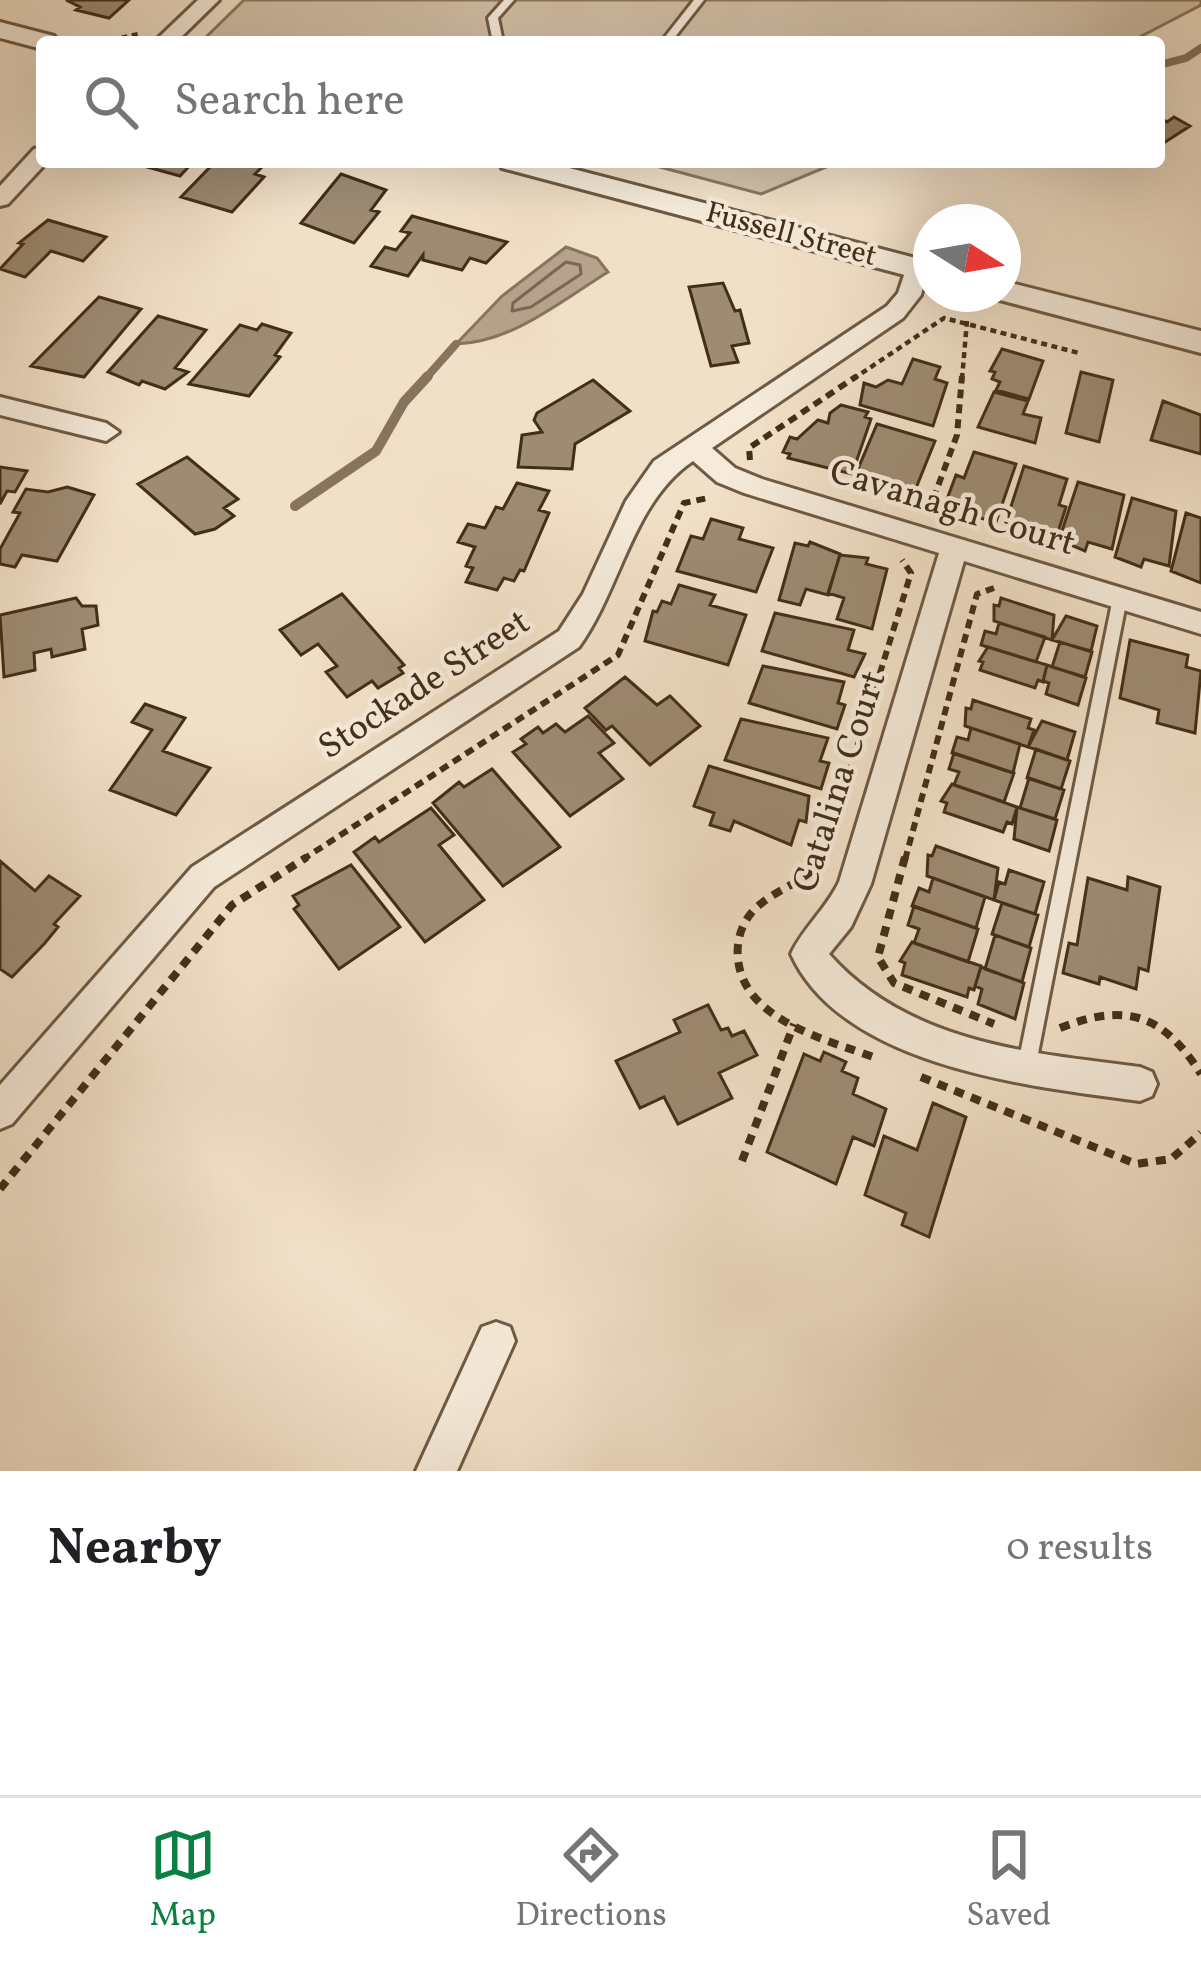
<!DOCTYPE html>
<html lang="en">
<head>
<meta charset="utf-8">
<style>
	body { margin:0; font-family:Vollkorn,serif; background:#f6f6f6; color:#202124 }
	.compass { position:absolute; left:913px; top:204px; width:108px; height:108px; border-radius:50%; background:#fff; box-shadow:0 12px 48px #0002; rotate:101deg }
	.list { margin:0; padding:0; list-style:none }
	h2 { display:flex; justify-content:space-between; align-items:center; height:156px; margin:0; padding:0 48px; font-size:51px }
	h2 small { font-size:39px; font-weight:400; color:#757577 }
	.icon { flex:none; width:66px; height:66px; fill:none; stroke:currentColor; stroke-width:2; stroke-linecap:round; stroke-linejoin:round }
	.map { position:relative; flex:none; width:1201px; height:1471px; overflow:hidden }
	.search { position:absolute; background:#fff; box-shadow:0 12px 48px #0002; left:36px; right:36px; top:36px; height:132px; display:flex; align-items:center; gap:30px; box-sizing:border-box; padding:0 42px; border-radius:12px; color:#757577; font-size:45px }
	.sheet { height:324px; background:#fff }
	nav { display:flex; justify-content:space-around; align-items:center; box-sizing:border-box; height:168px; border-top:3px solid #e0e0e0; background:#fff; font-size:33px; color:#757577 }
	nav a { display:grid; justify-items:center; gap:6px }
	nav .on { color:#0b8043 }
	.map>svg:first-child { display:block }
	.green { fill:#d3c2aa; stroke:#8b7860; stroke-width:3 }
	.water { fill:#b6a38c; stroke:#88745d; stroke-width:3 }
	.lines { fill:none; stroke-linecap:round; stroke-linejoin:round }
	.shore { stroke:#7c6852; stroke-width:3 }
	.stream-far1 { stroke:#88745d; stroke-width:8 }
	.stream { stroke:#88745d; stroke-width:10 }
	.building { fill:#9d8b73; stroke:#432e17; stroke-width:3 }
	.service-casing { stroke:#6e5a43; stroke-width:6 }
	.minor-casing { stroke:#6e5a43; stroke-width:6 }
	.tertiary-casing { stroke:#6e5a43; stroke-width:6 }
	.path-far2 { stroke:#432e17; stroke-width:4.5; stroke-dasharray:6 4.5; stroke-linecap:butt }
	.path-far1 { stroke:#432e17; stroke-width:6; stroke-dasharray:9 6; stroke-linecap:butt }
	.path { stroke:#432e17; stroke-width:8; stroke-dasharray:10 8; stroke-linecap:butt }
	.service { fill:#f6ebdb; fill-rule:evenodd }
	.minor { fill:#f6ebdb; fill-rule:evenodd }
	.tertiary { fill:#f6ebdb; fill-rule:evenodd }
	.labels { text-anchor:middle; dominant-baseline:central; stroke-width:9; stroke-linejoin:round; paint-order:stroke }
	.far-street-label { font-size:30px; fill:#432e17; stroke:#f6ebdb }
	.street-label { font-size:36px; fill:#432e17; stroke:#f6ebdb }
</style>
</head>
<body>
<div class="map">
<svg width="1201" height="1471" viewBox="0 0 1201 1471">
	<rect width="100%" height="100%" fill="#f1e0c8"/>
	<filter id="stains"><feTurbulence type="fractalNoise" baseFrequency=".00167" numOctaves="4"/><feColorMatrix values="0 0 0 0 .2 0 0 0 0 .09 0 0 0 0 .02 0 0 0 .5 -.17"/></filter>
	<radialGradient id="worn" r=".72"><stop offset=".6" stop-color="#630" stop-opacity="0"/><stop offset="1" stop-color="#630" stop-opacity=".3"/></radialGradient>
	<path class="green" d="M244 0H1201V5L1130 42H201Z
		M641 162H838L761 194Z"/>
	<path class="water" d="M566 247 597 258 608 272C561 301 513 342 456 344L502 296Z"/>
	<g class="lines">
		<path class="shore" d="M566 262 580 265 581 274 531 307 512 311 513 303Z"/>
		<path class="stream-far1" d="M1159 65 1186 58 1201 48
			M425 379 456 344"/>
		<path class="stream" d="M295 506 376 451 404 402 428 376"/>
	</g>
	<path class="building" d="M66 0H129L109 18 76 10 80 7Z
		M1159 117 1167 122 1174 117 1190 126 1159 146Z
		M129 162H193L180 176Z
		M222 162H267L255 174 264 177 232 212 181 197 214 163Z
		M341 174 386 190 371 210 379 212 354 243 301 223Z
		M412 216 507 242 486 263 470 258 462 270 423 260V255L408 276 371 266 385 247 396 250 410 233 401 231Z
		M48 220 106 237 83 261 51 251 25 277 0 269 23 244 19 243Z
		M723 283 735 311 740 310 749 343 732 346 738 362 711 366 689 287Z
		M99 297 141 309 84 377 31 366Z
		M158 316 206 330 175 368 188 372 165 389 142 381 139 385 108 372Z
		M262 324 291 333 275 355 280 357 249 396 189 384 240 325 257 330Z
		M1002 349 1043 361 1029 399 996 390 1000 382 992 379 995 372 990 371Z
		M913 359 940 367 935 379 947 383 933 426 860 405 864 383 876 387 888 380 902 384Z
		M1081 372 1113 380 1099 442 1066 433Z
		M593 380 630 411 575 444 572 469 518 467 522 435 542 432 534 420 537 413Z
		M994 392 1028 401 1023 414 1041 418 1035 443 978 427Z
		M1163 401 1201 415V454L1151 440Z
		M841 405 868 412 865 417 871 419 852 474 788 458 790 454 783 452 790 437 797 439 818 420 828 423 830 413Z
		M877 424 935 441 916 488 855 476Z
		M974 452 1016 464 996 522 968 515 971 506 947 499 956 475 964 478Z
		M187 457 238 499 224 508 234 516 215 529 195 534 138 484Z
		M1024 466 1067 479 1059 505 1066 507 1058 532 1033 525 1030 531 1006 522Z
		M0 467 27 471 15 492 7 491 0 504Z
		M1078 482 1124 495 1112 549 1088 542 1085 551 1059 540Z
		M517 483 549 491 539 510 549 513 524 571 520 570 514 581 504 578 497 590 466 582 473 568 466 566 475 547 458 542 468 524 485 528 496 507 503 509Z
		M67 487 94 495 57 561 22 555 15 567 0 564V549L20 513 13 512 26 489 48 492Z
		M1132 498 1176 511 1169 566 1144 559 1141 567 1115 557Z
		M1186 513 1201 518V583L1171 571Z
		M711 519 743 528 739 539 773 548 756 592 677 571 691 536 703 539Z
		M810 542 840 554 828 595 806 589 800 605 779 600 795 543 808 546Z
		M840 555 868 558 866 564 887 569 872 629 837 619 844 598 828 593Z
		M679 585 715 595 710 605 746 615 728 665 645 641 653 611 657 612 662 601 671 604Z
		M342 594 404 665 399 668 403 673 378 688 372 681 347 697 326 672 337 666 318 644 301 655 280 630Z
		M76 598 82 606H96L98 625 82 629 85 649 52 657 51 649 34 653 35 670 4 677 0 615Z
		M1001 598 1054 615 1052 640 994 621V605L999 606Z
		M775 613 854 630 848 650 865 654 854 677 762 651Z
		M1066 616 1097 626 1091 651 1052 640Z
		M999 623 1045 637 1036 662 981 645 985 631 996 634Z
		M1130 640 1188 655 1186 667 1201 671 1195 733 1157 723 1159 710 1120 698Z
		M1060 642 1092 652 1085 677 1052 667Z
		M988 647 1047 665 1043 682 1038 680 1035 688 980 670 983 662 979 661Z
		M1047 665 1086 678 1078 705 1046 694 1049 683 1043 681Z
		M763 666 844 682 838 703 845 705 837 729 749 703Z
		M625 677 657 705 670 696 700 726 650 765 612 726 606 730 585 708Z
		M973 700 1031 719 1028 728 1034 730 1028 747 965 726 966 708 971 709Z
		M145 704 185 718 163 751 210 768 176 815 110 790 152 730 132 722Z
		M588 716 614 743 599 753 623 779 570 816 513 752 526 744 521 739 538 727 543 733 556 724 565 732Z
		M741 719 828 738 820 761 829 763 821 789 725 760Z
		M1042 721 1075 732 1067 760 1028 747Z
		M971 728 1020 744 1013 773 952 753 957 737 968 740Z
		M1036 749 1070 761 1061 789 1027 778Z
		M954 753 1014 773 1004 802 954 785 959 772 949 769Z
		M709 766 809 796 806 822 799 820 791 845 734 821 730 831 710 825 714 813 694 806Z
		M492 769 560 847 503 886 433 803 459 782 464 787Z
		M1029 778 1064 790 1055 819 1020 808Z
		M952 784 1017 807 1012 824 1007 822 1003 832 944 812 947 803 941 801Z
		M1017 807 1057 820 1049 851 1014 839Z
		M431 808 454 835 439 845 484 900 425 942 354 852 375 837 379 842Z
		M936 846 998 868 994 900 927 876 928 855 932 856Z
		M0 861 35 891 49 876 80 896 54 924 58 927 45 943 12 977 0 969Z
		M351 865 400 927 339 969 294 909 299 905 293 896Z
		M1009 870 1044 882 1035 914 994 900 999 882 1005 884Z
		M1128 877 1160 887 1148 971 1139 968 1136 989 1100 977 1099 984 1063 973 1069 943 1077 945 1088 878 1127 890Z
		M933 878 985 897 976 928 912 906 919 888 929 892Z
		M1002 903 1038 915 1029 947 992 934Z
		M914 906 978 929 968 962 914 943 919 929 908 925Z
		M995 935 1031 948 1022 982 985 969Z
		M912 942 981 966 974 990 969 988 967 997 902 975 905 963 900 961Z
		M981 967 1024 983 1015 1019 978 1004 982 989 975 986Z
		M708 1005 721 1030 728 1028 732 1036 744 1031 757 1055 719 1073 732 1098 678 1124 664 1097 640 1108 616 1061 680 1032 674 1020Z
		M824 1052 846 1062 842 1071 858 1078 853 1094 886 1109 874 1146 853 1137 836 1184 767 1152 804 1054 820 1061Z
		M933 1103 966 1117 929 1237 902 1225 906 1213 865 1195 884 1136 917 1150Z"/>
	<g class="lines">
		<g class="service-casing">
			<path id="service" d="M504 0H514L498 18 503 42H493L488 18Z
				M694 0H704L671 42H661Z
				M1120 593 1127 598 1035 1069 1032 1075 1026 1077 1020 1075 1017 1069 1113 598Z"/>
		</g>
		<g class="minor-casing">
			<path id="minor" d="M198 0H219L176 42H154Z
				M42 147V162H47L8 204 0 206V186L34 149Z
				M916 260 928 268 921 295 903 318 712 448 735 468 762 479 1201 612V634L964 561 871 884 851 927 829 954C908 1043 1028 1053 1140 1067L1152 1072 1157 1084 1152 1096 1140 1101C1033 1087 842 1067 791 954 803 928 826 909 839 882L939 553 744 493 717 482 693 461C632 502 621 589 579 647L214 887 12 1124 0 1129V1085L192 867 559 631 583 594 626 501 654 461 887 306 898 293 908 263Z
				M0 397 106 423 119 432 106 441 0 415Z
				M496 1322 510 1327 515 1341 457 1471H416L482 1327Z"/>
		</g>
		<g class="tertiary-casing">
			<path id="tertiary" d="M0 22 54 36 58 42H42V49L0 38Z
				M498 162H546L931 262V282L502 168Z
				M1003 281 1201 331V353L992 298 989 294H1003Z"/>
		</g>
		<path class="path-far2" d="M101 42 139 34
			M853 379 944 318 1079 353
			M962 379 967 321"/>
		<path class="path-far1" d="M750 460 749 448 857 376
			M928 513 957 435 962 376
			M302 860 618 655 684 503 708 498
			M822 860 911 573 902 560
			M905 860 977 594 994 588"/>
		<path class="path" d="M823 857C807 883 778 887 756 908 742 921 736 940 738 959 744 1021 828 1040 876 1058
			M905 857 878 957 894 983 994 1024
			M1060 1028C1126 1002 1163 1014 1201 1074
			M921 1077 1136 1164 1171 1159 1201 1133
			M742 1161 794 1024
			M0 1189 232 905 307 857"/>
		<use href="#service" class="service"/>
		<use href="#minor" class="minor"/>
		<use href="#tertiary" class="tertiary"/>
	</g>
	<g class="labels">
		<g class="far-street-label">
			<text transform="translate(791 235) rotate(15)">Fussell Street</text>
		</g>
		<g class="street-label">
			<text transform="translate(952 509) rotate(17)">Cavanagh Court</text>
			<text transform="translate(425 686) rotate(-33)">Stockade Street</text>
			<text transform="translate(841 782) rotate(-72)">Catalina Court</text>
		</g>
	</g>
	<rect width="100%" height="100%" filter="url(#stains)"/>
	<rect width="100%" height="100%" fill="url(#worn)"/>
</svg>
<svg class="compass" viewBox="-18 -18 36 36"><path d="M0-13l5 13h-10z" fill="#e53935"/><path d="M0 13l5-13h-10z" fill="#757577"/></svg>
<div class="search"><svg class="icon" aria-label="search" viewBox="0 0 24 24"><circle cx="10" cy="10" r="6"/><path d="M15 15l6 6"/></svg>Search here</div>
</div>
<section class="sheet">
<h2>Nearby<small>0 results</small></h2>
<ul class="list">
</ul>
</section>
<nav>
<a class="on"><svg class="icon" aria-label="map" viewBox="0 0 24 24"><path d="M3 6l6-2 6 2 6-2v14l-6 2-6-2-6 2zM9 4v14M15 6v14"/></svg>Map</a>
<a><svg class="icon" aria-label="directions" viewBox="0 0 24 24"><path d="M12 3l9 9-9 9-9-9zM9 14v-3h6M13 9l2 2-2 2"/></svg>Directions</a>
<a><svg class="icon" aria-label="saved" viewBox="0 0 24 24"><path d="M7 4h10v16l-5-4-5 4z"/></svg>Saved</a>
</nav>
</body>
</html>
